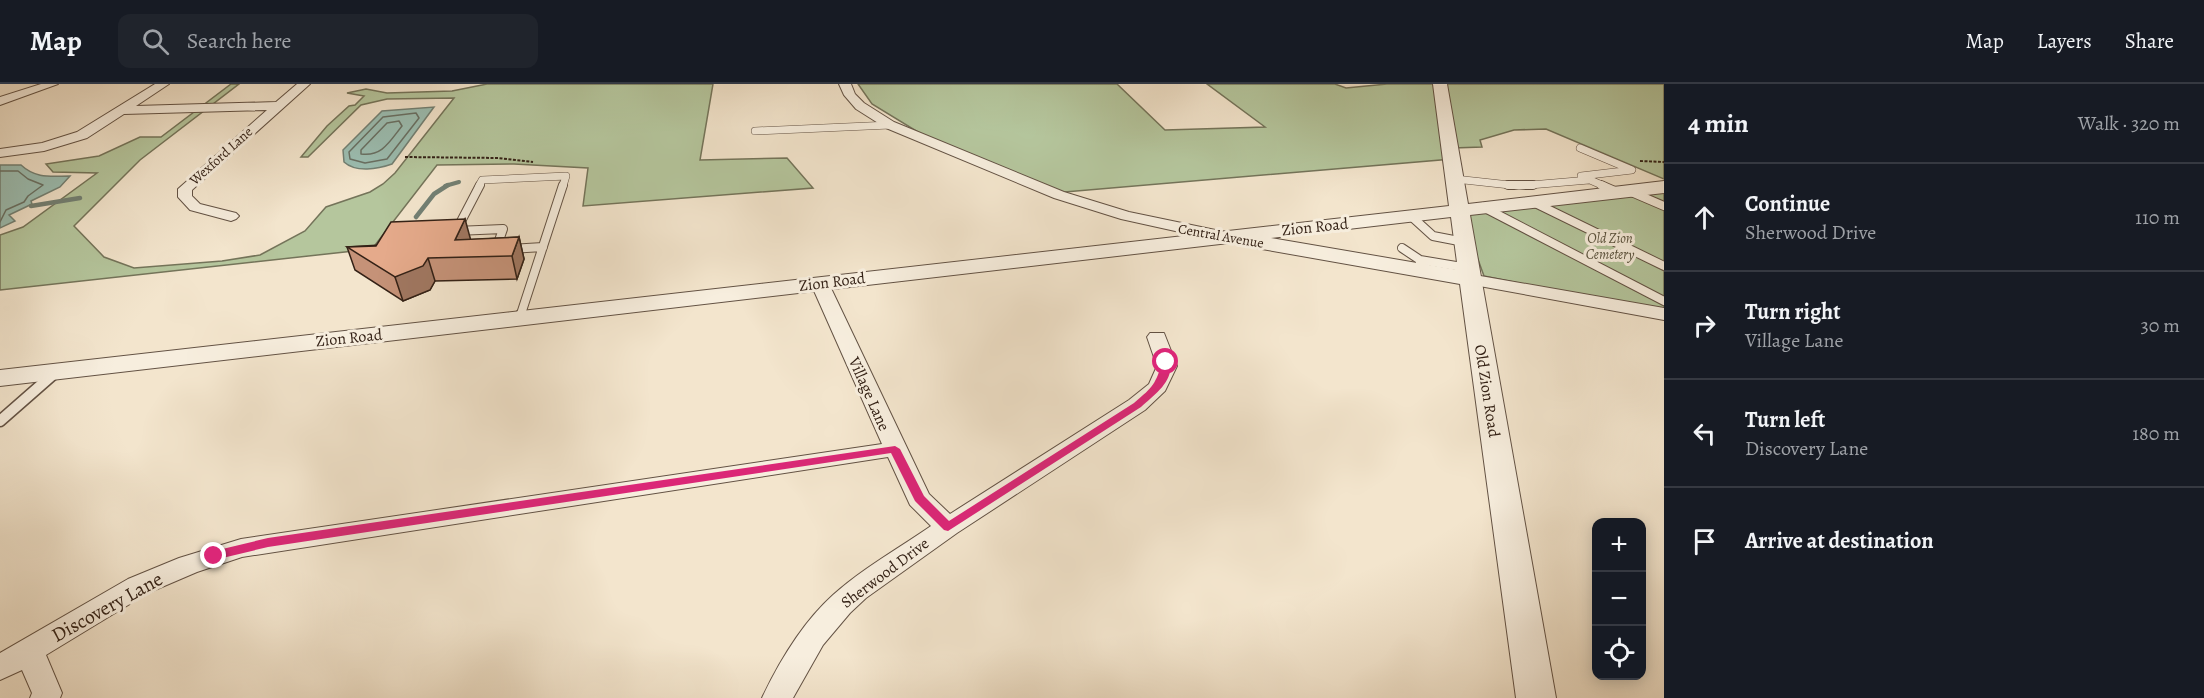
<!DOCTYPE html>
<html lang="en">
<head>
<meta charset="utf-8">
<style>
	body { margin:0; font-family:Alegreya,serif; background:#20242c; color:#f1f3f6 }
	.controls { position:absolute; right:18px; bottom:18px; display:grid; overflow:hidden; border-radius:12px; box-shadow:0 3px 15px #0003 }
	.controls button { width:54px; height:54px; display:grid; place-items:center; padding:0; border:0; border-bottom:2px solid #363941; background:#171b24; color:#f1f3f6; font:30px sans-serif }
	.stop { position:absolute; width:18px; height:18px; margin:-14px; border:4px solid #db2777; border-radius:50%; background:#fff }
	.stop.end { background:#db2777; border-color:#fff; box-shadow:0 2px 6px #0008 }
	.list { margin:0; padding:0; list-style:none }
	h2 { display:flex; justify-content:space-between; align-items:center; height:78px; margin:0; padding:0 24px; font-size:26px }
	h2 small { font-size:20px; font-weight:400; color:#9ea1a6 }
	.list li { display:grid; grid-template-columns:39px 1fr auto; gap:18px; align-items:center; box-sizing:border-box; height:108px; padding:0 24px; border-top:2px solid #363941 }
	.list b { display:block; font-size:22px; white-space:nowrap }
	.list p { margin:0; font-size:20px; white-space:nowrap; color:#9ea1a6 }
	.list em { font-size:20px; font-style:normal; color:#9ea1a6 }
	.icon { flex:none; width:33px; height:33px; fill:none; stroke:currentColor; stroke-width:2; stroke-linecap:round; stroke-linejoin:round }
	.map { position:relative; flex:none; width:1664px; height:614px; overflow:hidden }
	header { display:flex; align-items:center; gap:36px; box-sizing:border-box; height:84px; padding:0 30px; background:#171b24; border-bottom:2px solid #363941 }
	header strong { font-size:28px }
	nav { display:flex; gap:33px; margin-inline-start:auto; font-size:21px }
	.search { width:420px; height:54px; background:#20242c; display:flex; align-items:center; gap:15px; box-sizing:border-box; padding:0 21px; border-radius:12px; color:#9ea1a6; font-size:22px }
	main { display:flex }
	aside { flex:1; background:#171b24 }
	.map>svg:first-child { display:block }
	.green { fill:#b5c69d; stroke:#74745a; stroke-width:1.5 }
	.water { fill:#9cbfb3; stroke:#728074; stroke-width:1.5 }
	.lines { fill:none; stroke-linecap:round; stroke-linejoin:round }
	.shore { stroke:#687064; stroke-width:1.5 }
	.stream-far1 { stroke:#728074; stroke-width:4 }
	.stream { stroke:#728074; stroke-width:4.5 }
	.service-far2-casing { stroke:#635244; stroke-width:8 }
	.service-far1-casing { stroke:#635244; stroke-width:10 }
	.service-casing { stroke:#635244; stroke-width:13 }
	.minor-casing { stroke:#635244; stroke-width:2 }
	.tertiary-casing { stroke:#635244; stroke-width:2 }
	.path { stroke:#332116; stroke-width:2; stroke-dasharray:3 1.5; stroke-linecap:butt }
	.service-far2 { stroke:#f7eede; stroke-width:7 }
	.service-far1 { stroke:#f7eede; stroke-width:8 }
	.service { stroke:#f7eede; stroke-width:10 }
	.minor { fill:#f7eede; fill-rule:evenodd }
	.tertiary { fill:#f7eede; fill-rule:evenodd }
	.wall { fill:#c59278; stroke:#332116; stroke-width:1.5 }
	.shaded-wall { fill:#a07761; stroke:#332116; stroke-width:1.5 }
	.building { fill:#e5aa8b; stroke:#332116; stroke-width:1.5 }
	.route { fill:#db2777 }
	.labels { text-anchor:middle; dominant-baseline:central; stroke-width:6; stroke-linejoin:round; paint-order:stroke }
	.far-street-label { font-size:14px; fill:#332116; stroke:#f7eede }
	.far-park-label { font-size:14px; font-style:italic; fill:#5a533e; stroke:#f7eede }
	.street-label { font-size:16px; fill:#332116; stroke:#f7eede }
	.near-street-label { font-size:20px; fill:#332116; stroke:#f7eede }
</style>
</head>
<body>
<header>
<strong>Map</strong>
<div class="search"><svg class="icon" aria-label="search" viewBox="0 0 24 24"><circle cx="10" cy="10" r="6"/><path d="M15 15l6 6"/></svg>Search here</div>
<nav><a>Map</a><a>Layers</a><a>Share</a></nav>
</header>
<main>
<div class="map">
<svg width="1664" height="614" viewBox="0 0 1664 614">
	<rect width="100%" height="100%" fill="#f3e5cd"/>
	<filter id="stains"><feTurbulence type="fractalNoise" baseFrequency=".00333" numOctaves="4"/><feColorMatrix values="0 0 0 0 .2 0 0 0 0 .09 0 0 0 0 .02 0 0 0 .5 -.17"/></filter>
	<radialGradient id="worn" r=".72"><stop offset=".6" stop-color="#630" stop-opacity="0"/><stop offset="1" stop-color="#630" stop-opacity=".3"/></radialGradient>
	<path class="green" d="M231 0H239L140 76 74 142 104 173 134 184 222 177 260 171 305 147 326 123 370 108 383 100 395 89 454 14 387 15 361 21 308 73H301L327 42 349 22 355 21 364 12 347 9 366 5 387 9 452 7 487 0H713L700 76 787 74 813 104 583 122 588 84 514 80 437 81 372 165 0 206V151L23 143 97 89 53 88 46 80 99 72 140 53H161Z
		M858 0H1117L1165 46 1265 43 1207 0H1335L1346 4 1387 0H1664V95L1546 45 1514 46 1480 56 1482 63 1453 64 1452 75 1053 109 949 67 872 20Z
		M1664 103V229L1484 192 1460 126Z"/>
	<path class="water" d="M434 23 392 80C378 85 356 89 344 78L343 66 382 27Z
		M0 81H21C36 95 51 92 70 92L60 103 31 117 32 120 9 131 15 137 0 144Z"/>
	<g class="lines">
		<path class="shore" d="M416 29 419 34 387 75 365 79 350 75 349 68 383 33Z
			M399 37 402 42C390 57 382 73 361 70V66L387 39Z
			M0 87H18L28 95 43 101 28 112 24 118 6 126 0 138"/>
		<path class="stream-far1" d="M445 102 459 98"/>
		<path class="stream" d="M31 122 80 114
			M416 133 434 110 448 101"/>
		<g class="service-far2-casing">
			<path id="service-far2" d="M755 47 890 41
				M1580 64 1632 86 1581 92 1604 102
				M1455 95 1519 102 1589 96
				M479 102 482 96 566 92 563 102"/>
		</g>
		<g class="service-far1-casing">
			<path id="service-far1" d="M480 101 456 147 503 145 496 165
				M1508 101H1533
				M1601 101 1617 108
				M1629 107 1664 122
				M1533 118 1664 182
				M1483 123 1664 217
				M1411 132 1433 152 1464 158
				M1402 164 1420 176
				M510 165 543 163
				M1420 186V176L1468 184
				M520 233 563 101"/>
		</g>
		<g class="service-casing">
			<path id="service" d="M520 234 521 231
				M0 337 57 287"/>
		</g>
		<g class="minor-casing">
			<path id="minor" d="M41 0H58L0 21V13Z
				M155 0H169L136 22 276 18 297 0H310L192 106V112L200 120 236 129 239 132 236 135 231 137 190 126 178 113V105L267 26 124 30 87 54 44 67 0 73V65L42 59 77 48Z
				M839 0H851L855 10 864 19 894 38 1064 108 1129 128 1225 148 1233 153 1225 158 1121 135 1054 114 886 44 856 25 844 11Z
				M1469 190 1664 224V236L1463 199 1460 195 1463 191Z
				M820 195 826 196 829 200 929 410 950 430 1129 316 1149 300 1157 282 1147 253 1150 249H1164L1177 282 1165 307 1145 326 957 449 866 514 850 529 823 561 793 614H762C779 578 803 538 833 511 862 485 899 464 931 442L910 421 888 373 242 473 197 488 148 509 46 571 62 609 60 614H30L32 609 22 586 0 596V569L128 495 179 474 241 455 882 360 811 200 814 196Z"/>
		</g>
		<g class="tertiary-casing">
			<path id="tertiary" d="M1433 0H1447L1468 120 1664 97V109L1470 131 1556 614H1516L1460 200 1256 164 1249 162 1246 157 0 302V286L1449 122ZM1451 133 1458 186 1271 154Z"/>
		</g>
		<path class="path" d="M405 73 498 74 533 78
			M1640 77 1664 78"/>
		<use href="#service-far2" class="service-far2"/>
		<use href="#service-far1" class="service-far1"/>
		<use href="#service" class="service"/>
		<use href="#minor" class="minor"/>
		<use href="#tertiary" class="tertiary"/>
	</g>
	<path class="wall" d="M519 153 524 175 517 195 435 197 430 206 403 217 355 186 347 163Z"/>
	<path class="shaded-wall" d="M465 135 471 157 455 156Z
		M519 153 524 175 517 195 512 172Z
		M428 174 435 197 430 206 403 217 395 193Z"/>
	<path class="building" d="M465 135 455 156 519 153 512 172 428 174 423 182 395 193 347 163 376 162 391 138Z"/>
	<path class="route" d="M1163 276H1169C1176 296 1154 311 1141 323L948 447 944 446 915 417 891 369 268 463 214 476 208 472 214 467 268 454 895 362 900 365 924 412 949 437 1134 319C1154 302 1155 301 1163 276Z"/>
	<g class="labels">
		<g class="far-street-label">
			<text transform="translate(221 72) rotate(-42)">Wexford Lane</text>
			<text transform="translate(1221 152) rotate(10)">Central Avenue</text>
		</g>
		<g class="far-park-label">
			<text x="1610" y="154">Old Zion<tspan x="1610" dy="16">Cemetery</tspan></text>
		</g>
		<g class="street-label">
			<text transform="translate(1315 143) rotate(-6)">Zion Road</text>
			<text transform="translate(832 198) rotate(-7)">Zion Road</text>
			<text transform="translate(349 254) rotate(-6)">Zion Road</text>
			<text transform="translate(1487 307) rotate(81)">Old Zion Road</text>
			<text transform="translate(869 310) rotate(66)">Village Lane</text>
			<text transform="translate(885 489) rotate(-37)">Sherwood Drive</text>
		</g>
		<g class="near-street-label">
			<text transform="translate(107 523) rotate(-29)">Discovery Lane</text>
		</g>
	</g>
	<rect width="100%" height="100%" filter="url(#stains)"/>
	<rect width="100%" height="100%" fill="url(#worn)"/>
</svg>
<div class="controls">
<button>+</button>
<button>−</button>
<button><svg class="icon" aria-label="locate" viewBox="0 0 24 24"><circle cx="12" cy="12" r="6"/><path d="M12 2v4M12 18v4M2 12h4M18 12h4"/></svg></button>
</div>
<div class="stop" style="left:1166px;top:278px"></div>
<div class="stop end" style="left:214px;top:472px"></div>
</div>
<aside>
<h2>4 min<small>Walk · 320 m</small></h2>
<ul class="list">
<li><svg class="icon" aria-label="ahead" viewBox="0 0 24 24"><path d="M12 20V5M6 11l6-6 6 6"/></svg><div><b>Continue</b><p>Sherwood Drive</p></div><em>110 m</em></li>
<li><svg class="icon" aria-label="right" viewBox="0 0 24 24"><path d="M7 20v-9h11M14 6l5 5-5 5"/></svg><div><b>Turn right</b><p>Village Lane</p></div><em>30 m</em></li>
<li><svg class="icon" aria-label="left" viewBox="0 0 24 24"><path d="M17 20v-9H6M10 6l-5 5 5 5"/></svg><div><b>Turn left</b><p>Discovery Lane</p></div><em>180 m</em></li>
<li><svg class="icon" aria-label="arrive" viewBox="0 0 24 24"><path d="M6 21V4h12l-3 4 3 4H6"/></svg><div><b>Arrive at destination</b></div></li>
</ul>
</aside>
</main>
</body>
</html>
